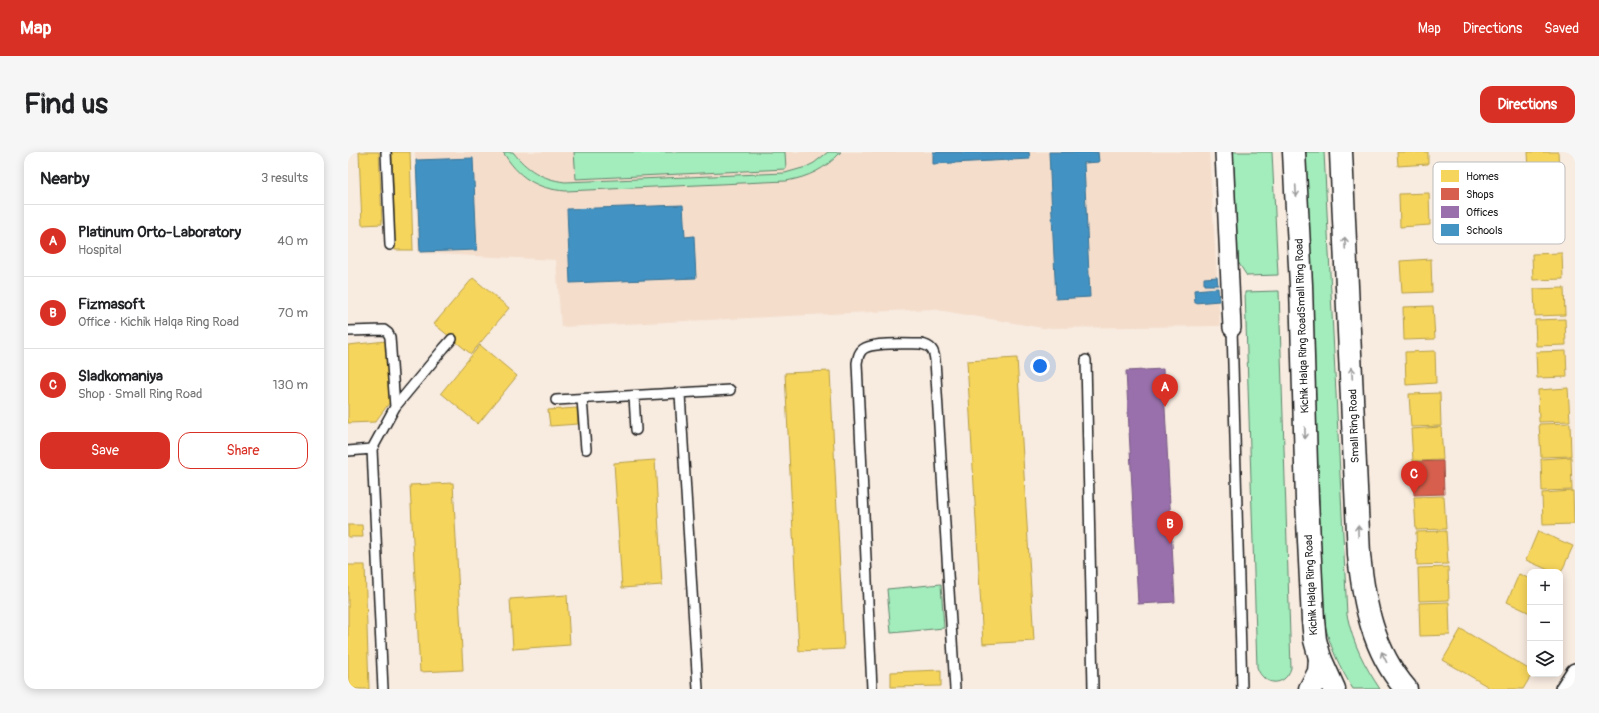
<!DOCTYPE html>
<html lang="en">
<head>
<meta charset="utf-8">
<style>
	body { margin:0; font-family:Pangolin,sans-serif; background:#f6f6f6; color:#202124 }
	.controls { position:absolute; right:12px; bottom:12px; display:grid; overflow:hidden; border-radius:8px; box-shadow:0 2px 10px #0003 }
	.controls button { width:36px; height:36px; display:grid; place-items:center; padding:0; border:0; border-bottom:1px solid #e0e0e0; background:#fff; color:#202124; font:20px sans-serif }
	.you { position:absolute; left:692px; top:214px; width:14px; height:14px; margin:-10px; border:3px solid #fff; border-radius:50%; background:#1a73e8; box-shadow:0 0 0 6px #1a73e833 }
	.badge { display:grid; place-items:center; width:26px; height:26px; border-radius:50%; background:#d93025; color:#fff; font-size:13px; font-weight:700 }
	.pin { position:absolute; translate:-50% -33px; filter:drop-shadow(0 1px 2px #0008) }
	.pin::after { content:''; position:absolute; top:21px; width:14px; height:12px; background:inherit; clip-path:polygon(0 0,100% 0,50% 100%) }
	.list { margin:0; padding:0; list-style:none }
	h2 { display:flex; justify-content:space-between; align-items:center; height:52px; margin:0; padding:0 16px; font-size:17px }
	h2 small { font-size:13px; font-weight:400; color:#757577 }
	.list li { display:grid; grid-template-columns:26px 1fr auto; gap:12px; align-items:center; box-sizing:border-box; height:72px; padding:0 16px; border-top:1px solid #e0e0e0 }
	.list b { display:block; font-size:15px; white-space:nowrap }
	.list p { margin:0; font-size:13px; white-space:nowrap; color:#757577 }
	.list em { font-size:13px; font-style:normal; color:#757577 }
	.actions { display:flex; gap:8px; padding:12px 16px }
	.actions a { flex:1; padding:9px 0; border:1px solid #d93025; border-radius:12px; text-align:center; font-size:14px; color:#d93025 }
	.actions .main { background:#d93025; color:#fff }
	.icon { flex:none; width:22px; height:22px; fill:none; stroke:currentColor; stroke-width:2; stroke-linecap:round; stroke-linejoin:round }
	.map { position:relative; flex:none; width:1227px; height:537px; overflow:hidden; border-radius:12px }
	header { display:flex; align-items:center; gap:24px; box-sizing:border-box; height:56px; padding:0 20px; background:#d93025; color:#fff }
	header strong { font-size:19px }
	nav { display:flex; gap:22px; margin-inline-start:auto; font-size:14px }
	.intro { display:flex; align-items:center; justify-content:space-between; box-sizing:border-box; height:96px; padding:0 24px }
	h1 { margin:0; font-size:28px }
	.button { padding:10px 18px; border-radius:12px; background:#d93025; color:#fff; font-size:14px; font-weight:700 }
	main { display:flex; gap:24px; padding:0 24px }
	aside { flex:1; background:#fff; border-radius:12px; box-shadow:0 2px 10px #0003 }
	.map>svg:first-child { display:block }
	.built { fill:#f4ddcb }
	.green { fill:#a3ecbb; stroke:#60846c }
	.homes { fill:#f6d55c; stroke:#b59e49 }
	.shops { fill:#d6604d; stroke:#9e4c3e }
	.offices { fill:#9970ab; stroke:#745780 }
	.schools { fill:#4393c3; stroke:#376f91 }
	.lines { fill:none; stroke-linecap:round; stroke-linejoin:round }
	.lane-casing { stroke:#1c1c1c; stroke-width:12 }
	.street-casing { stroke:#1c1c1c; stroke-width:20 }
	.secondary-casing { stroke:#1c1c1c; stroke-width:25 }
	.highway-casing { stroke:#1c1c1c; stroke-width:25 }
	.lane { stroke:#fff; stroke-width:9 }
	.street { stroke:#fff; stroke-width:17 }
	.secondary { stroke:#fff; stroke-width:22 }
	.highway { stroke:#fff; stroke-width:22 }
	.oneway { stroke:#999 }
	.labels { text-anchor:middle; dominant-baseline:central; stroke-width:4; stroke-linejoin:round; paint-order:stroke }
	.street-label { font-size:11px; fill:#1c1c1c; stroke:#fff }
	.key { fill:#fff; stroke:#bbb; stroke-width:1 }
	.key-label { font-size:11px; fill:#1c1c1c }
</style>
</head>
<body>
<header>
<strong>Map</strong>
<nav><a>Map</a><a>Directions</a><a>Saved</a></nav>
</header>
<div class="intro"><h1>Find us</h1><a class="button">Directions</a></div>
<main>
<aside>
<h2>Nearby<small>3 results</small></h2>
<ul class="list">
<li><span class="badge">A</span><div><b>Platinum Orto-Laboratory</b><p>Hospital</p></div><em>40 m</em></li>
<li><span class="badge">B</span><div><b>Fizmasoft</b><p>Office · Kichik Halqa Ring Road</p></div><em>70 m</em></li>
<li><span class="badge">C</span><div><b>Sladkomaniya</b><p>Shop · Small Ring Road</p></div><em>130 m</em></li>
</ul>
<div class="actions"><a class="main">Save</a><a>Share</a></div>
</aside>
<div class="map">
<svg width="1227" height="537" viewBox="0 0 1227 537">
	<rect width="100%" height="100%" fill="#f8ebe0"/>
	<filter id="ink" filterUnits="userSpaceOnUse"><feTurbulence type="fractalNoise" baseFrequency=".025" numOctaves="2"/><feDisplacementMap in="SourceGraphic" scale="8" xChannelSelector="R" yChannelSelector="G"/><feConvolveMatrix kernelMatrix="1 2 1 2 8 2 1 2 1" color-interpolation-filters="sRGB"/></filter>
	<g filter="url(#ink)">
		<path class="built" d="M67 0H861L872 174 695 176 584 157 213 175 208 108 70 101Z"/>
		<path class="green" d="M155 0H165C179 18 194 27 217 30L437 21 458 15 466 11 480 0H493C477 17 461 25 438 29L218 39C188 37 170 25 155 0Z
			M226 0H437L438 17 228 27Z
			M885 0H924L930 123 899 124 890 110Z
			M957 0H976L999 463C1005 492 1016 513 1032 537H1005C991 514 982 495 976 469Z
			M931 139 943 516C937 536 915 534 909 515L897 140Z
			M593 432 596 476 543 481 539 437Z"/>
		<path class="homes" d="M11 0H31L34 72 14 73Z
			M44 0H62L65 98H47Z
			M1049 0H1080V12L1050 14Z
			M1180 0H1210L1211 18 1181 19Z
			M1081 41 1082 73 1052 75 1051 42Z
			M1214 101 1215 127 1185 128 1184 102Z
			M1083 107 1084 140 1054 141 1052 109Z
			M125 126 161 156 123 202 86 172Z
			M1216 136 1217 163 1187 164 1186 137Z
			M1085 154 1087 187 1056 188 1055 155Z
			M1217 167 1218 193 1188 194 1187 168Z
			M38 189 42 250 27 270 0 271V193Z
			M132 193 169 224 130 272 93 241Z
			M1087 199 1088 231 1058 233 1057 200Z
			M1218 199 1219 225 1189 226 1188 200Z
			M669 206 686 489 635 492 619 209Z
			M482 219 496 497 451 499 437 221Z
			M1220 236 1222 269 1191 270 1190 238Z
			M1092 241 1093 274 1063 275 1061 242Z
			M229 256 230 272 202 274 200 258Z
			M1222 271 1223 304 1193 305 1191 272Z
			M1093 275 1095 308 1065 309 1063 277Z
			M1223 305 1224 338 1194 339 1193 307Z
			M307 308 314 433 274 436 266 311Z
			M105 331 115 518 72 520 62 333Z
			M1225 339 1226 372 1195 373 1194 341Z
			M1096 344 1098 377 1068 378 1066 345Z
			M0 373H14L15 385H0Z
			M1098 379 1100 412 1069 413 1068 380Z
			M1190 379 1225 394 1212 423V420H1205L1178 408Z
			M0 413H17L21 537H0Z
			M1100 415 1101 448 1071 449 1070 416Z
			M1171 422 1182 427V461L1159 450Z
			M219 443 222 493 165 497 162 447Z
			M1101 450 1102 483 1072 484 1071 451Z
			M1113 477 1182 518V522H1184L1175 537H1144L1095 508Z
			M593 518V534L543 535V520Z"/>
		<path class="shops" d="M1095 309 1096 342 1066 343 1065 310Z"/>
		<path class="offices" d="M815 217 827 450 790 452 778 219Z"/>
		<path class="schools" d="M585 0H681L682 7 585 12Z
			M701 0H750L751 10 736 11 742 145 708 147Z
			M125 6 129 98 72 100 68 8Z
			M335 53 337 85 346 84 348 126 222 131 219 57Z
			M869 125 870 133H856V126Z
			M870 136 871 149 847 151 846 138Z"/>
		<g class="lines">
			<g class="lane-casing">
				<path id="lane" d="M38 0 42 93
					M884 176 894 537
					M0 179 36 178 40 181 42 185 47 255 24 297 35 537
					M738 208 745 537
					M332 242 350 537
					M286 244 288 278
					M234 247 238 297
					M208 248 382 238
					M47 255 96 196 104 187
					M0 299 24 297
					M524 537 509 211C510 205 511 199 517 196 528 190 561 192 573 192 583 194 586 198 587 208L607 537"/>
			</g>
			<g class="street-casing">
				<path id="street" d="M876 0 884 176
					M1216 537 1227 520"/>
			</g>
			<g class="secondary-casing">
				<path id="secondary" d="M962 537 971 520 972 506"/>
			</g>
			<g class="highway-casing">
				<path id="highway" d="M946 0 953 133 959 349 965 468 967 488 972 506 986 537
					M993 0 1011 403C1016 451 1025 499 1058 537"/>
			</g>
			<use href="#lane" class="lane"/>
			<use href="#street" class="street"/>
			<use href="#secondary" class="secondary"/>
			<use href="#highway" class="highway"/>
		</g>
		<defs><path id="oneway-shaft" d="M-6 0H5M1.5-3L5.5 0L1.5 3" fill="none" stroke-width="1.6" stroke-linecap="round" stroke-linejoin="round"/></defs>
		<g class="oneway">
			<use href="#oneway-shaft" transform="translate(948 39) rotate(87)"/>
			<use href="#oneway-shaft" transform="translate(997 91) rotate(-93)"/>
			<use href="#oneway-shaft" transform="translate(1004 221) rotate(-93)"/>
			<use href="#oneway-shaft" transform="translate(957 281) rotate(89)"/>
			<use href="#oneway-shaft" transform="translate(1010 379) rotate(-92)"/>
			<use href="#oneway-shaft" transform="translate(1036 505) rotate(-116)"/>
		</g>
	</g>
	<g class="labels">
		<g class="street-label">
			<text transform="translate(954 174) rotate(-92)">Kichik Halqa Ring RoadSmall Ring Road</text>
			<text transform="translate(1006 274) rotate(-92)">Small Ring Road</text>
			<text transform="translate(963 433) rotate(-93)">Kichik Halqa Ring Road</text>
		</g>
	</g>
	<rect x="1085" y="10" width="132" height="82" rx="6" class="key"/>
	<rect x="1093" y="18" width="18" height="12" fill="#f6d55c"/>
	<rect x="1093" y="36" width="18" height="12" fill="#d6604d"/>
	<rect x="1093" y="54" width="18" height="12" fill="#9970ab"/>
	<rect x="1093" y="72" width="18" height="12" fill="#4393c3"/>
	<g class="key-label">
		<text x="1118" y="28">Homes</text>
		<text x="1118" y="46">Shops</text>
		<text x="1118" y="64">Offices</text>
		<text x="1118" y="82">Schools</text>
	</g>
</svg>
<div class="controls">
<button>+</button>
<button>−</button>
<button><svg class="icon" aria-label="layers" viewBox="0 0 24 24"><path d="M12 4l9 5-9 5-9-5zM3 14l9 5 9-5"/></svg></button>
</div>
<div class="you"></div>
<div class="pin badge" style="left:817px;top:255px">A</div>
<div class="pin badge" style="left:822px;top:392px">B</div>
<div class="pin badge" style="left:1066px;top:342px">C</div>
</div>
</main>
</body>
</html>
